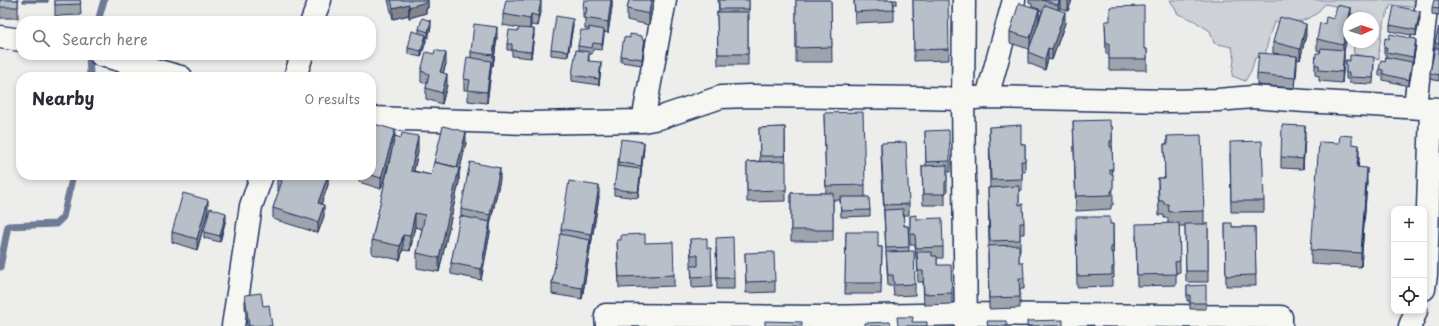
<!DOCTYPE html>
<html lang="en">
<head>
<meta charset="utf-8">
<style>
	body { margin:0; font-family:"Playpen Sans",sans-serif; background:#f2f2f3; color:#2b2b33 }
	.controls { position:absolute; right:12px; bottom:12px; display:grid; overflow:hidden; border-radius:8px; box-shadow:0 2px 6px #0003 }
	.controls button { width:36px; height:36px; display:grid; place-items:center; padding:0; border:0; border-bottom:1px solid #e1e1e2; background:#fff; color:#2b2b33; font:20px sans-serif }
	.compass { position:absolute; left:1343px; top:12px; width:36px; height:36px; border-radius:50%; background:#fff; box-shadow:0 2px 6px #0003; rotate:87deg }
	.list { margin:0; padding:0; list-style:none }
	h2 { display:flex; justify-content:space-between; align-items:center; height:52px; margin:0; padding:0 16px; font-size:17px }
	h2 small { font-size:13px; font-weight:400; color:#7c7c81 }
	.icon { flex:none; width:22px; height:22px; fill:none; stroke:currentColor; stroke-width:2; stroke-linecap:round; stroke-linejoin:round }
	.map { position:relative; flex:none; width:1439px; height:326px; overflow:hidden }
	.search { position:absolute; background:#fff; box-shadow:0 2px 6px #0003; left:16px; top:16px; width:360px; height:44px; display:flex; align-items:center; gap:10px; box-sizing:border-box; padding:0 14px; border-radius:16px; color:#7c7c81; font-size:15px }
	.panel { position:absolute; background:#fff; box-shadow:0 2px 6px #0003; left:16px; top:72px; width:360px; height:108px; border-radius:16px }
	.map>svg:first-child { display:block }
	.green { fill:#ced2d7; stroke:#74809a }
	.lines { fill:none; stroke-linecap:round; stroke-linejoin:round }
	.stream { stroke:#6e7a96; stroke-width:7 }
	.minor-casing { stroke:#1b2f5e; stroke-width:25 }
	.minor { stroke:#f6f6f2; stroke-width:22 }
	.wall { fill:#9fa4ac; stroke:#1b2f5e; fill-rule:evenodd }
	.shaded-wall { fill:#82868c; stroke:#1b2f5e }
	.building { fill:#b9bfc8; stroke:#1b2f5e }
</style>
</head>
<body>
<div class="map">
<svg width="1439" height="326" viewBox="0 0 1439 326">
	<rect width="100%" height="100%" fill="#edeeec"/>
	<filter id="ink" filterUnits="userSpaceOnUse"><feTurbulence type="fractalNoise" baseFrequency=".025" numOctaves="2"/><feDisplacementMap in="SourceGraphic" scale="8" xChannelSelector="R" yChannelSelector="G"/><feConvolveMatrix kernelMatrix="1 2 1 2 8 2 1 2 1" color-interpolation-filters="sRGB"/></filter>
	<g filter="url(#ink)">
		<path class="green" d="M1170 0H1419L1411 7 1391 5C1383 22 1379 39 1379 59L1354 54 1353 42H1373V18H1356V16L1341 7 1325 4 1315 15 1302 21 1274 22 1269 37 1265 56 1255 58 1251 71 1245 81 1232 76 1234 59 1232 47 1214 43 1210 31 1193 20 1178 14Z"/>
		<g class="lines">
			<path class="stream" d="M98 21 104 0
				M88 77 90 74 89 55
				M0 267 8 226 56 224 63 217 73 175"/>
			<g class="minor-casing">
				<path id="minor" d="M964 0 963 99 966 326
					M312 21 320 0
					M0 37 21 40
					M101 55 181 77
					M295 77 302 55
					M987 97 1014 0
					M1415 107 1427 0
					M371 118 527 123 643 121 659 118 721 97 749 96 923 98 963 99 987 97 1168 101 1218 100 1253 97 1305 101 1439 109
					M643 121 665 0
					M1424 289 1426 275 1431 109
					M233 326 251 206 262 175
					M607 326 606 315 825 317 966 314 1281 317V326
					M1410 326 1416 311"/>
			</g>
			<use href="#minor" class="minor"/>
		</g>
		<path class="wall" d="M0 0H18V18H0Z
			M23 0H48V2H23Z
			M55 0H80L81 15 55 16Z
			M388 0H428V8H426V13L409 18V15L393 19Z
			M612 0V7L608 33 604 32 602 50 593 49 592 54H589V61L601 68 599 85 572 81V75L578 50V46L589 31V29H585V19L583 18V7Z
			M629 0H654L649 25 627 20V9Z
			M718 0H749V20H748V65H718L717 12H719Z
			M796 0H831L832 62H796Z
			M854 0H897V4H894V21L855 23Z
			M913 0 949 49V60L914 61Z
			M1029 0H1072L1068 11 1060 8 1059 10 1065 23 1052 60 1048 59 1045 70 1028 63V52L1029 49 1010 43V32L1032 6V4L1029 3ZM1039 10 1042 11 1037 27 1039 20Z
			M1439 0V15L1432 14V8Z
			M541 12 538 26 531 25 530 29 534 35 531 58 512 56V50H507V44L518 31 519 28 503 25V14Z
			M1351 18 1344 51V61L1342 83 1319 81V76L1315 75V65L1320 53V51L1317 50V39L1325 24 1334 19Z
			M1420 18 1416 36 1390 31V25Z
			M1105 21 1144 49H1147V70H1109V54H1106Z
			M573 25 568 57 551 55V49Z
			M431 27 428 38 426 37V41L421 57 408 54V48L419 33V29Z
			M1439 27V81L1430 79V73Z
			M1306 35 1300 60 1297 59 1295 88 1257 85V74L1279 54 1273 53V42Z
			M497 38 493 66H491V72L487 103 468 101V90H464V79L471 58V52Z
			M642 39 645 45 642 65 621 62V56Z
			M1416 45 1413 63H1412V68L1409 86 1383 80V76H1379V69L1385 61 1386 57V54H1384V48Z
			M1346 60 1374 63 1373 84 1349 83V79H1346Z
			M446 64 443 73 447 85 442 104 426 99V88L427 84 421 82V71Z
			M824 113 865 185V197L870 210V216L841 217 840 200H833V241H791V193H826Z
			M1073 121 1112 126 1113 205H1111V209L1076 211Z
			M785 127 786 201 747 202V162L760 161 759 128Z
			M989 127 1021 144H1025V172H1022V190H1019V205L1024 223V234H1020V251H1019V262L1024 278V289H1020V308L989 309 988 256 989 246 988 188 990 187Z
			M925 131 950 161V172H947V192L945 193V205H923L922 166H926Z
			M395 136 418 151 414 171 431 175 466 143 459 173V182L439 272 417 268V253L422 229 415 227 410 251 403 250 400 260 372 254V240L390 160 381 189 359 182V176L357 175H371Z
			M1167 136 1204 211V224H1208V282H1186L1185 226H1179L1180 272 1176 273V285L1137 286 1136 235 1168 223V218H1164V215H1159L1158 192V178H1165L1164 144H1167Z
			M1305 137 1303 169 1281 168V157Z
			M881 143 909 204V215H903L904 226H908L909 251 915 284V295L894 296 893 286H888L884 216 881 154Z
			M1352 144 1359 159 1358 167 1367 182 1361 267 1311 264V250Z
			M644 148 638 198 614 195V189L618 166V162Z
			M1230 153 1264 201V212H1231Z
			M328 175V185L321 204 324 216 318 233 273 219V208L279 191 277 190V179Z
			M500 179 490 225V233L481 280 451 274V263L461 216V209Z
			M599 197 591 245H590V250L582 299 552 294V283L561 234V229Z
			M208 211 197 250 172 242V232Z
			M910 216 916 219 943 247V258H937V265L952 293V304L924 305 923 282H918L917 259H916L915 245H910Z
			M226 219 220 242 204 238V232Z
			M1225 223 1232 227H1255L1256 286H1226Z
			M1113 224 1114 278H1112V286L1077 287 1076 228Z
			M846 232 878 247H882L881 294H845Z
			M690 239 707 248 712 276V287L692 288Z
			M617 240 645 243 674 275V286L619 288Z
			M716 248 734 278V289H717Z
			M745 253 775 281V292L746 293Z
			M1187 286 1206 303V309H1190V301H1187Z
			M245 295 272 326H247L245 306Z"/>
		<path class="shaded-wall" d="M425 0H428V8H426V13L409 18V7Z
			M611 0H612V7L608 33V22Z
			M651 0H654L649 25V14Z
			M1059 0H1060V8L1058 16V5Z
			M1068 0H1072L1068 11Z
			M541 1V12L538 26V16Z
			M409 4V15L393 19V8Z
			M1351 8V18H1349Z
			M1039 9V20L1030 49V38Z
			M1420 11V18L1416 36V30Z
			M1065 12V23L1052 60V49Z
			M531 14V25L530 30V19Z
			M1349 18V29L1344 51V61L1342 83 1343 45Z
			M573 19V25L568 57V51Z
			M431 21V27L428 38V32Z
			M1306 24V35L1300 60V49Z
			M497 27V38L493 66V55Z
			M534 29V35L531 58V52Z
			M604 30V36L602 50V44Z
			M426 35V41L421 57V51Z
			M645 39V45L642 65V59Z
			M1416 39V45L1413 63V57Z
			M1048 48V59L1045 70V59Z
			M446 53V64L440 83V72Z
			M1297 56V67L1295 88V78Z
			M491 61V72L487 103V92Z
			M601 62V68L599 85V79Z
			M1412 62V68L1409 86V80Z
			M447 74V85L442 104V93Z
			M1305 126V137L1303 169V159Z
			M395 130V141L381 189V178Z
			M466 132V143L459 173V182L439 272V258L457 168Z
			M418 136V151L411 185V171Z
			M644 142V148L641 172V166Z
			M1359 145V159L1357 182V167Z
			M500 168V179L490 225V233L481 280V269L490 223V215Z
			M1367 168V182L1361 267V253Z
			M641 169V175L638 198V192Z
			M328 175V185L318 214V203Z
			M599 186V197L591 245V234Z
			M208 200V211L197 250V239Z
			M324 205V216L318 233V222Z
			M226 213V219L220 242V236Z
			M415 213V227L410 251V236Z
			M403 235V250L400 260V246Z
			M590 240V250L582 299V288Z"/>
		<path class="building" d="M0 0H18V7H0Z
			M55 0H80L81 4 55 5Z
			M391 0H425L426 2 409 7V4L393 8Z
			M506 0H536L541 1 538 16 531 14 530 19 503 14Z
			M584 0H611L608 22 585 18 587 8 583 7Z
			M629 0H651L649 14 627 9Z
			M719 0H749V9H719Z
			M796 0H831L832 47 796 48Z
			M854 0H893L894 10 855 12Z
			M913 0H948L949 49 914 50Z
			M1042 0H1059L1058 5Z
			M1434 0H1439V9L1432 8Z
			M1019 3 1039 9 1030 38 1010 32Z
			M1045 5 1065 12 1052 49 1048 48 1045 59 1028 52Z
			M1337 5 1351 8 1343 45 1317 39 1320 23 1325 24 1326 17 1334 19Z
			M1144 6V49H1147V59H1109V43H1106L1105 21H1110V7Z
			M1394 6 1420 11 1416 30 1390 25Z
			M717 12H748V54H718Z
			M556 16 573 19 568 51 551 49Z
			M1280 17 1306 24 1300 49 1273 42Z
			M422 18 431 21 428 32 419 29Z
			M474 24 497 27 493 55 471 52Z
			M589 27 604 30 602 44 593 43 592 48 578 46 581 30 589 31Z
			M1439 27V44L1435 43Z
			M519 28 534 29 531 52 512 50V44H507L509 30 518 31Z
			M412 31 426 35 421 51 408 48Z
			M630 34 642 36V39H645L642 59 621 56 624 37 630 38Z
			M1390 34 1416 39 1413 57 1386 52 1387 48H1384L1385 38 1389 39Z
			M1321 48 1344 50 1342 72 1319 70V65H1315L1316 53H1320Z
			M1435 48H1439V75L1430 73Z
			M435 50 446 53 440 72 447 74 442 93 426 88 429 74 421 71 426 52 434 54Z
			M576 50 589 52 588 61 601 62 599 79 572 75Z
			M1259 53 1297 56 1295 78 1257 74Z
			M1350 55 1374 57 1373 78 1349 77V73H1346V60L1350 61Z
			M467 57 491 61 487 92 468 90 470 80 464 79Z
			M1386 57 1412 62 1409 80 1383 74V70L1379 69 1381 60 1385 61Z
			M863 112 865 185 826 186 824 113Z
			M1110 120V126H1112V141H1110V147H1112L1113 169H1110V174H1113V190L1111 191V195L1076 196 1073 121Z
			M371 123 395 130 381 178 371 175Z
			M1021 125V144H1025V161H1021L1022 179 991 180 989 127Z
			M1282 125 1305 126 1303 159 1281 157Z
			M443 126 466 132 457 167 434 162Z
			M785 127V156H760L759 128Z
			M949 130 950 161 926 162 925 131Z
			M402 133 418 136 411 171 431 175 434 162 459 168 439 258 417 253 425 215 415 213 410 236 403 235 400 246 372 240 395 136 401 138Z
			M1201 135 1204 211 1169 212 1168 204H1164V201H1159L1158 178H1165L1164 144H1168L1167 136Z
			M1340 135 1352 136V144L1359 145 1357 167 1367 168 1361 253 1311 250 1319 142 1339 143Z
			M621 139 644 142 641 166 618 162Z
			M1262 141 1264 201H1231L1230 142Z
			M906 142 909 204 884 205 881 143Z
			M786 161V190L747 191V162Z
			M470 162 500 168 490 215 461 209Z
			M947 165V181L945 182V194H923L922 166Z
			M617 166 641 169 638 192 614 189Z
			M278 175H328L318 203 324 205 318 222 273 208 282 181 277 179Z
			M569 181 599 186 591 234 561 229Z
			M1019 186V205L1023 204 1024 223H1020V240L990 241 988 188Z
			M183 193 208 200 197 239 172 232Z
			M791 193H833V230H791Z
			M840 197H869L870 210 841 211Z
			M210 208 226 213 220 236 204 232Z
			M903 209 904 226H908L909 247 886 248 884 210Z
			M916 215V219L942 218 943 247 916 248 915 234H910V216Z
			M460 216 490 222 481 269 451 263Z
			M1076 217H1110V224H1113V247H1111V253L1113 252 1114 267H1112V275L1077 276Z
			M1179 223 1180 261 1175 262 1176 274 1137 275 1136 224Z
			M1225 223H1232V227H1255L1256 275 1226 276Z
			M1185 224H1208V271H1186Z
			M846 232H878V247H882L881 283H845Z
			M560 234 590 240 582 288 552 283Z
			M645 234V243L673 242 674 275 619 277 617 240H621V235Z
			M733 237 734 278H717L716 238Z
			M707 238V248H711L712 276 692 277 691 266H698V255H691L690 239Z
			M1019 245V262H1023L1024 278H1019L1020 297 989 298 988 246Z
			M914 251 915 284 894 285 893 275H888L886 252Z
			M774 252 775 281 746 282 745 253Z
			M917 252H932V256H937V265H951L952 293 924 294 923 271H918Z
			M1206 285V303H1190V295H1187V286Z
			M261 293 263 306 269 305 272 326H249L245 295Z
			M897 317H913L912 322H927V326H898Z
			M1063 320V326H1027V321Z
			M765 321 802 322V326H765Z
			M987 321H1006L1007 326H988Z
			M890 322 891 326H865V323Z
			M1094 325V326H1075Z"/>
	</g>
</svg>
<div class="controls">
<button>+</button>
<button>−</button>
<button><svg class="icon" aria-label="locate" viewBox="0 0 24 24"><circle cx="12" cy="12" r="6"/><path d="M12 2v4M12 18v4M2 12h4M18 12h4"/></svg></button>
</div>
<svg class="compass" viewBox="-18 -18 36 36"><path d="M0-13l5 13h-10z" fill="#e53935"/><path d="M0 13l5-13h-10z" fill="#7c7c81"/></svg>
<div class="search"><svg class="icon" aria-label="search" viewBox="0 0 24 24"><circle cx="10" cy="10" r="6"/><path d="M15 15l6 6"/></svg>Search here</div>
<section class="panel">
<h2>Nearby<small>0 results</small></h2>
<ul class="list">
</ul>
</section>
</div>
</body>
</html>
